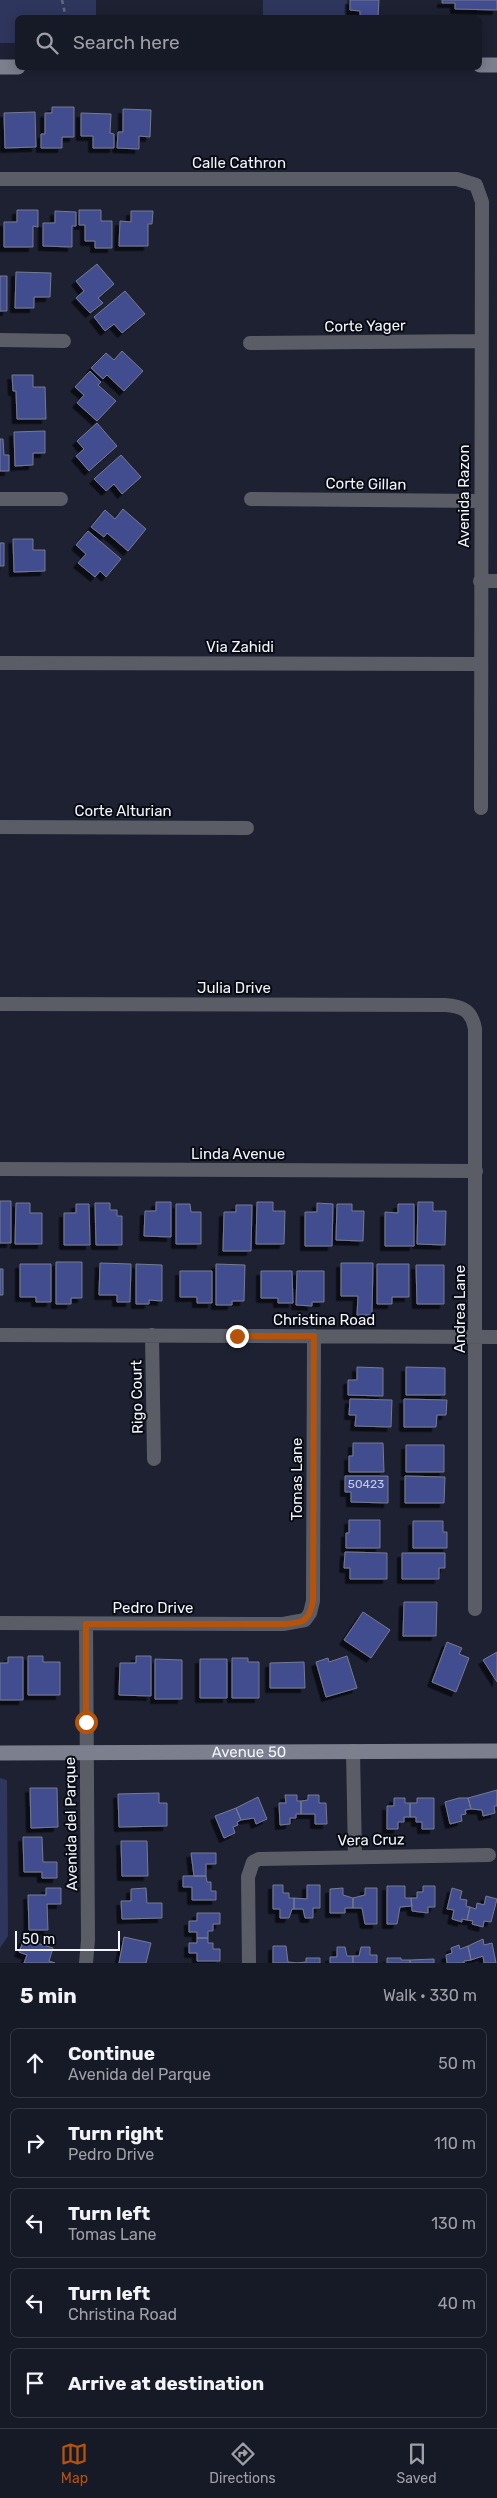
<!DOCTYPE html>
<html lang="en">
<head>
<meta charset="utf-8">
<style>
	body { margin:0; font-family:Rubik,sans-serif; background:#232632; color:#f1f3f6 }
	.scale { position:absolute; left:15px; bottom:12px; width:105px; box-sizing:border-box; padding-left:5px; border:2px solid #f1f3fd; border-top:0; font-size:14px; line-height:18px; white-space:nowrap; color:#f1f3fd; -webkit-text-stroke:4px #090b12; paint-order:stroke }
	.stop { position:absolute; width:15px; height:15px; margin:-11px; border:4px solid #b45309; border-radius:50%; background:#fff }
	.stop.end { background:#b45309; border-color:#fff; box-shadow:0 1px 5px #0008 }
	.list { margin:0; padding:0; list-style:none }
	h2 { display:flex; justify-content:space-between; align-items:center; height:65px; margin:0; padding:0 20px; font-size:21px }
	h2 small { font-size:16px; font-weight:400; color:#9ea0a7 }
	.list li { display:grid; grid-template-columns:32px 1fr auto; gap:15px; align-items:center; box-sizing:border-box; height:70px; margin:0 10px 10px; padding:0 10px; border:1px solid #353843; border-radius:8px }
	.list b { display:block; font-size:19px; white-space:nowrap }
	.list p { margin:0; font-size:16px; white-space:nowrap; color:#9ea0a7 }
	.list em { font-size:16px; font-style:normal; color:#9ea0a7 }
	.icon { flex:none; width:28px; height:28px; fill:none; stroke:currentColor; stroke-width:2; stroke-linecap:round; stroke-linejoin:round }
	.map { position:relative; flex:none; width:497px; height:1963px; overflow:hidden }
	.search { position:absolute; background:#161926; box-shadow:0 2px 12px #0003; left:15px; right:15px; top:15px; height:55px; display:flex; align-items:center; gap:12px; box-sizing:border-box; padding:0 18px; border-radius:8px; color:#9ea0a7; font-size:19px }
	.sheet { height:465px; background:#161926 }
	nav { display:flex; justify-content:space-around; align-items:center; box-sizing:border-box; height:70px; border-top:1px solid #353843; background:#161926; font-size:14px; color:#9ea0a7 }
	nav a { display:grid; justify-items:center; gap:2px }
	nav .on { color:#b45309 }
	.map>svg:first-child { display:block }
	.green { fill:#2e365d }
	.building { fill:#424e90; stroke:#757a8f; filter:url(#shadow) }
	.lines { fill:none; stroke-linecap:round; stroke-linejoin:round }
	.path { stroke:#666977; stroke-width:2.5; stroke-dasharray:4 4; stroke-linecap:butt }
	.street { stroke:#5b5d66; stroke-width:14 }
	.secondary { stroke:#7b7f8e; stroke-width:15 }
	.route { stroke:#b45309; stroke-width:6 }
	.labels { text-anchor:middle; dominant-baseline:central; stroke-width:4; stroke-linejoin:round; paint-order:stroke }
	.number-label { font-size:12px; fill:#c5cae2 }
	.street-label { font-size:15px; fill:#f1f3fd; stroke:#090b12 }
</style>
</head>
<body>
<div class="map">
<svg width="497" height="1963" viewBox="0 0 497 1963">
	<defs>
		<filter id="shadow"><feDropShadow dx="-4.5" dy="4.5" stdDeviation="0" flood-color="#0009"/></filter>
	</defs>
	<rect width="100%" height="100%" fill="#1d2132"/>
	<path class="green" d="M0 0H96V17L18 18 17 43H0Z
		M263 0H347V17H263Z
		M0 1778 7 1780 8 1936 0 1948Z"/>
	<path class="building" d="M350 0H379L378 18 360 17V11L350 10Z
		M442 0H497V10L455 9V3H442Z
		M52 107H74V137H62V148H41V134H45V113H52Z
		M123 109 151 110 150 137 139 136V149L117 148 118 132H123Z
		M35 112 36 147 5 148 4 113Z
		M81 113 111 114 110 133 114 134V148H93V136H81Z
		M17 210H38V227L33 226V247H4V222H17Z
		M79 210H101V221H112V248H95V241H85V225H79Z
		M55 211 76 212V226H72V247L43 246V223H55Z
		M131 211H153L152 224H148V246H119L120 221 131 222Z
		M97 264 114 284 98 298 103 303 90 313 76 298 84 291 76 281Z
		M16 272 51 273 50 297H34V308H15Z
		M0 276H7V311H0Z
		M125 291 145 314 122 333 114 324 105 331 94 317Z
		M122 351 143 371 124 391 107 375 103 379 91 368 106 353 114 360Z
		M90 371 101 382 98 385 116 401 97 421 77 403 84 395 75 387Z
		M12 375H33V387H45L46 419H17L16 391H13Z
		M97 423 117 446 89 471 76 456 84 449 77 441Z
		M45 431V453H33V465L15 466 14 432Z
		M0 439H3L4 455H9V471H0Z
		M121 455 141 477 122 494 114 484 106 491 94 479Z
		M123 509 146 529 128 551 107 533 104 537 91 527 105 510 115 519Z
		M88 531 121 559 106 577 100 571 95 577 78 563 86 554 76 545Z
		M13 539H33V550H45V571L14 572Z
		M0 543H4V566H0Z
		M0 1201H11V1243H0Z
		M156 1202H171V1237L144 1236 145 1211H156Z
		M257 1202H273V1211H285L284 1244H256Z
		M418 1202H433V1211H446L445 1245 417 1244Z
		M16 1203H30V1213H42V1244H15Z
		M95 1203H110V1210H117V1216H122V1245H96Z
		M317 1203 333 1204 332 1246H305V1212H317Z
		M76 1204H89L90 1245H64V1213H76Z
		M176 1204H190L191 1212H201V1244H176Z
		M337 1204H352V1211H364L363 1241 336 1240Z
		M398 1204H414V1246H385V1212L398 1213Z
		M236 1205H252L251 1251H223L224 1212H236Z
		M56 1262H82V1298H71V1304H56Z
		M100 1263 131 1264 130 1302H117V1295H99Z
		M341 1263H373L372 1315H357L358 1296H341Z
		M20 1264H51V1302H36V1297H20Z
		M136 1264 162 1265V1301L149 1300V1304H136Z
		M216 1264 245 1265 244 1301H232V1305H216Z
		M377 1264H409V1297H392V1304H377Z
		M416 1265H444V1304H417Z
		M0 1269H3V1295H0Z
		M180 1271H212V1303H197V1297H180Z
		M261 1271H292L293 1303H278V1298H261Z
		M297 1271H324V1302H312V1306L296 1305Z
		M357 1367 383 1368V1396L348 1395V1380H357Z
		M406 1367 445 1368V1395H406Z
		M350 1399 392 1400 391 1427 355 1426 356 1415H349Z
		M404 1399 447 1400 446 1415H437L436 1427H404Z
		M353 1443H383L384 1472H349V1456H353Z
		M406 1445H444V1472H406Z
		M345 1476H388V1503L351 1502V1492H345Z
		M405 1476 445 1477 444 1503H405Z
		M349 1520H380V1548H346V1533H349Z
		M413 1521H443V1532H447V1548H413Z
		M345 1552 387 1553V1579H350V1568H344Z
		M402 1553H445V1568H439V1579H402Z
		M404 1602H437L436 1636H403Z
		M363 1612 390 1630 371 1658 344 1640Z
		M447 1642 462 1648 459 1654 469 1658 456 1692 432 1682Z
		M497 1652V1682L483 1660Z
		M28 1656H43V1662H60V1695H28Z
		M136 1656H151V1696L119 1695 120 1663H136Z
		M347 1656 357 1688 326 1697 316 1662 328 1658 329 1662Z
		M8 1657H23V1700H0V1663H8Z
		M232 1658H248V1662H259V1698H232Z
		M155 1659 182 1660V1699H155Z
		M200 1659H227V1698H200Z
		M304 1662 305 1688H270V1663Z
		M30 1788H57L58 1827 31 1828Z
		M497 1790V1806H494L495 1813 483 1816 482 1810 471 1809 468 1798Z
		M159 1793V1803H167V1826L119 1827 118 1794Z
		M285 1795H297V1801H301V1814H296V1818H290V1824L280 1825 279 1803H286Z
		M308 1795H319V1803H326L327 1824H315V1814H301V1801L308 1800Z
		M258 1797 267 1819 256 1824 254 1818 241 1820 236 1808Z
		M394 1798H405V1803H410V1817H404V1822H398V1829H387V1806H394Z
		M417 1798H434V1829H422V1822H416V1817H410V1803H417Z
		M459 1798H468L471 1809 465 1810 466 1814 461 1815 462 1821 450 1824 445 1802Z
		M236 1808 241 1820 237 1822 238 1825 233 1827 235 1833 224 1838 215 1816Z
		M23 1837H42L43 1862H57V1878H42V1872H24Z
		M121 1841H147L148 1876H122Z
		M191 1853H216V1864H206V1876H194Z
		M183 1876H206L207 1882H211V1891H216V1900H192V1887H183Z
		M273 1885H283V1893H289V1898H294V1909H292L289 1918H280V1909H273Z
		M307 1885H320V1908H313V1918H305L303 1909H294V1898L307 1899Z
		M387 1886H405V1898H411L412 1906 400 1907 397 1924H387Z
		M423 1886H435V1907H428V1913L412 1911 411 1898H417V1892H423Z
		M46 1888H61V1904H47L48 1930H29L28 1895H46Z
		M146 1888 147 1903H162V1918L122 1919 121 1901H131V1889Z
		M343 1888V1895L353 1898V1908H345V1913H330V1889Z
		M365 1888H377V1924H365L362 1908H353V1898L365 1895Z
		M452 1888 462 1891 460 1899 467 1900 466 1906 470 1907 467 1920 462 1919V1922L452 1919 454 1910 447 1909Z
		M486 1896 497 1899 491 1922 484 1921 483 1927 472 1924 473 1921 467 1920 470 1907 476 1909 477 1903 484 1905Z
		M197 1913H220V1924H213V1931H208V1938H197V1932H189V1921H197Z
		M124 1937 151 1943 146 1963H119Z
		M197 1938H208V1943H213V1949H220V1961H197V1953H189V1943H197Z
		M24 1939 53 1948 49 1961 55 1963H24L27 1955 19 1952Z
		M483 1939 484 1945 492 1943 496 1963H484L483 1956 471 1960 468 1946Z
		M459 1945 460 1949 468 1946 471 1960 464 1961V1963H447L446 1955 452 1953 451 1948Z
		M273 1946H286L288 1962 297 1963H273Z
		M337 1947H345L347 1956H353V1963H330V1957H337Z
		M361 1947H370V1955H377V1963H353V1956H359Z
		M306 1958H320V1963H297L306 1962Z
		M387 1958H401V1960H410V1963H387Z
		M434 1959V1963H410V1960Z"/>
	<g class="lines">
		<path class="path" d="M62 0 66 18"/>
		<path class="street" d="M0 179H457L476 185 482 202 481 808
			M0 340 64 341
			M250 343 481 341
			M0 499H61
			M251 499 481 501
			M480 581H497
			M0 663 480 664
			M0 827 247 828
			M0 1004 445 1005C463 1006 472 1011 475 1029V1609
			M0 1169 476 1171
			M0 1335 497 1337
			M152 1335 154 1459
			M0 1623 283 1624 305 1620 310 1613 313 1601 314 1336
			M353 1751 355 1857
			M86 1963 88 1940 86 1624
			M249 1963 248 1877 253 1862 259 1859 489 1855"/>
		<g class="secondary">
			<path d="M480 65H497"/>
			<path d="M0 67H18"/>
			<path id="s1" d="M0 1753 497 1751"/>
		</g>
	</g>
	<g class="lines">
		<path class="route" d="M86 1722V1624H284C303 1623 309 1622 313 1601L314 1336H237"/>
	</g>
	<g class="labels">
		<g class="number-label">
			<text x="366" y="1484">50423</text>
		</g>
		<g class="street-label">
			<text x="239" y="163">Calle Cathron</text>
			<text transform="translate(365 326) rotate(-1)">Corte Yager</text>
			<text transform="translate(366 484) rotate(1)">Corte Gillan</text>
			<text transform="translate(464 496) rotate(-90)">Avenida Razon</text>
			<text x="240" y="647">Via Zahidi</text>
			<text x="123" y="811">Corte Alturian</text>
			<text x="234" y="988">Julia Drive</text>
			<text x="238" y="1154">Linda Avenue</text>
			<text transform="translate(460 1309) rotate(-90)">Andrea Lane</text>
			<text x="324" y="1320">Christina Road</text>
			<text transform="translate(137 1397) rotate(-91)">Rigo Court</text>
			<text transform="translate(297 1479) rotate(-90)">Tomas Lane</text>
			<text x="153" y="1608">Pedro Drive</text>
			<text stroke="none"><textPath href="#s1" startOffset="249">Avenue 50</textPath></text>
			<text transform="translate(71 1824) rotate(-91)">Avenida del Parque</text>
			<text transform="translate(371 1840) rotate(-1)">Vera Cruz</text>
		</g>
	</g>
</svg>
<div class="scale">50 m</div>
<div class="stop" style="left:86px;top:1722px"></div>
<div class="stop end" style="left:237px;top:1336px"></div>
<div class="search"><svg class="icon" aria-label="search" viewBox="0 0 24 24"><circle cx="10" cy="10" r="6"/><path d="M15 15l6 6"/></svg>Search here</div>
</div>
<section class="sheet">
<h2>5 min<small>Walk · 330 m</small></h2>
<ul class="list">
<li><svg class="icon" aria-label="ahead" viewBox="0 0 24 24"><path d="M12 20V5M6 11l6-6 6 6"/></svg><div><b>Continue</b><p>Avenida del Parque</p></div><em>50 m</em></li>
<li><svg class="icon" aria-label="right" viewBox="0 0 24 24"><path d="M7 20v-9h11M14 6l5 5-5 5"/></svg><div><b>Turn right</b><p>Pedro Drive</p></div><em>110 m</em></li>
<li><svg class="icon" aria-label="left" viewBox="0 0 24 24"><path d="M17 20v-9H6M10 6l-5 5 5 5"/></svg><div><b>Turn left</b><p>Tomas Lane</p></div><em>130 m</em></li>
<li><svg class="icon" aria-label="left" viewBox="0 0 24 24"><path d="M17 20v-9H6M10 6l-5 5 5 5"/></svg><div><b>Turn left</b><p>Christina Road</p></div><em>40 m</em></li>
<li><svg class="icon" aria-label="arrive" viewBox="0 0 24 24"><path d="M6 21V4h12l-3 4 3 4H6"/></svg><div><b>Arrive at destination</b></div></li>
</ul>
</section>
<nav>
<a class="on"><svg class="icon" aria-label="map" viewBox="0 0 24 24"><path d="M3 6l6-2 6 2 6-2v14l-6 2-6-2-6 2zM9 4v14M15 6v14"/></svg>Map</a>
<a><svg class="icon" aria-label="directions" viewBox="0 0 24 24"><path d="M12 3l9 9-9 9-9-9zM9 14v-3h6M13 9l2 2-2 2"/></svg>Directions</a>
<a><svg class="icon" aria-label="saved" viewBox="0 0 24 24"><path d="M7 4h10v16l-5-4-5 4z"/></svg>Saved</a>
</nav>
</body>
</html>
